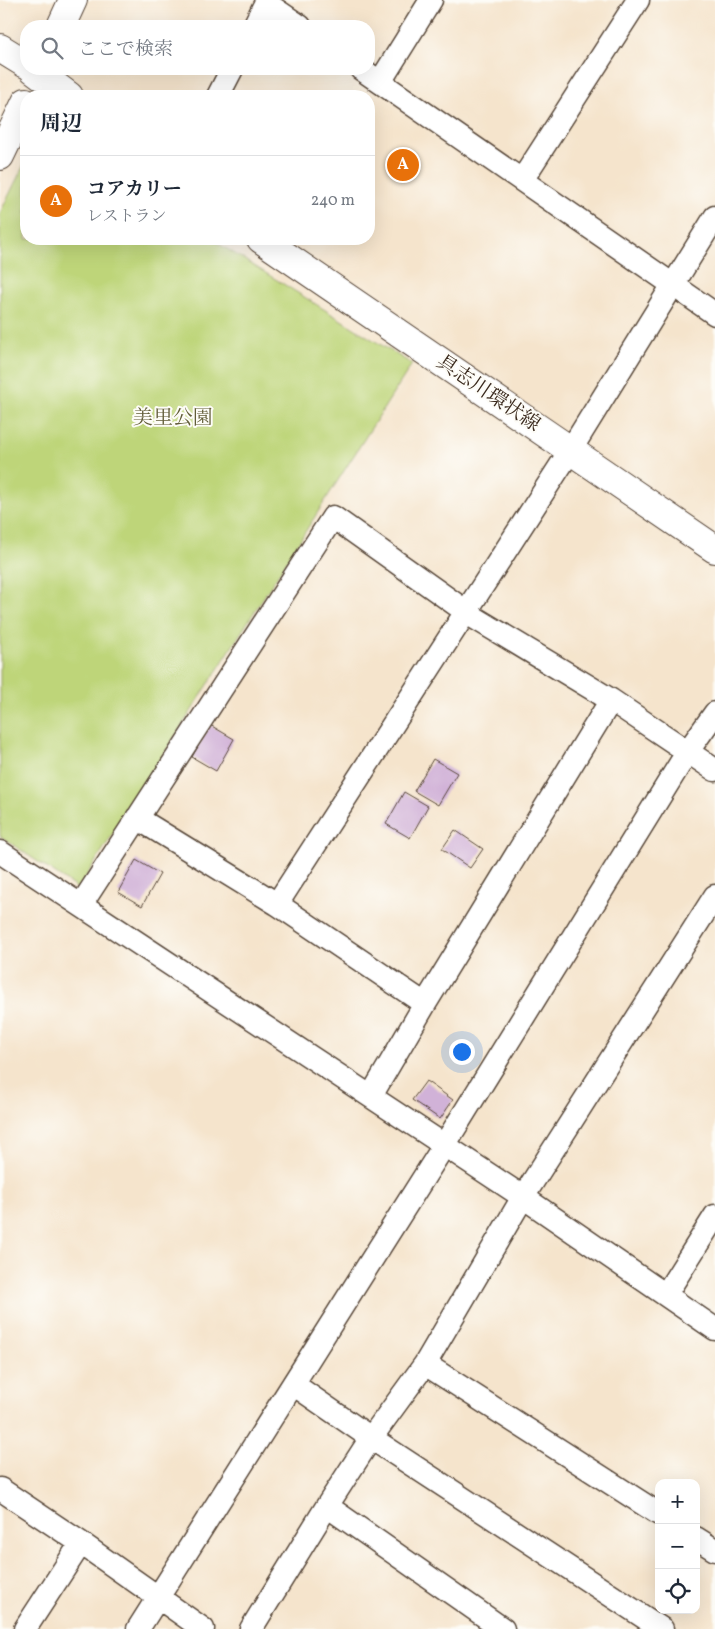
<!DOCTYPE html>
<html lang="ja">
<head>
<meta charset="utf-8">
<style>
	body { margin:0; font-family:Vollkorn,"Noto Serif JP",serif; background:#f2f2f3; color:#1f2937 }
	.controls { position:absolute; right:15px; bottom:15px; display:grid; overflow:hidden; border-radius:10px; box-shadow:0 5px 20px #0002 }
	.controls button { width:45px; height:45px; display:grid; place-items:center; padding:0; border:0; border-bottom:1px solid #e0e1e3; background:#fff; color:#1f2937; font:25px sans-serif }
	.you { position:absolute; left:461px; top:1051px; width:18px; height:18px; margin:-12px; border:4px solid #fff; border-radius:50%; background:#1a73e8; box-shadow:0 0 0 8px #1a73e833 }
	.badge { display:grid; place-items:center; width:32px; height:32px; border-radius:50%; background:#b5179e; color:#fff; font-size:16px; font-weight:700 }
	.pin { position:absolute; translate:-50% -50%; border:2px solid #fff; box-shadow:0 1px 5px #0006 }
	.list { margin:0; padding:0; list-style:none }
	h2 { display:flex; justify-content:space-between; align-items:center; height:65px; margin:0; padding:0 20px; font-size:21px }
	h2 small { font-size:16px; font-weight:400; color:#747a83 }
	.list li { display:grid; grid-template-columns:32px 1fr auto; gap:15px; align-items:center; box-sizing:border-box; height:90px; padding:0 20px; border-top:1px solid #e0e1e3 }
	.list b { display:block; font-size:19px; white-space:nowrap }
	.list p { margin:0; font-size:16px; white-space:nowrap; color:#747a83 }
	.list em { font-size:16px; font-style:normal; color:#747a83 }
	.icon { flex:none; width:28px; height:28px; fill:none; stroke:currentColor; stroke-width:2; stroke-linecap:round; stroke-linejoin:round }
	.map { position:relative; flex:none; width:715px; height:1629px; overflow:hidden }
	.search { position:absolute; background:#fff; box-shadow:0 5px 20px #0002; left:20px; top:20px; width:355px; height:55px; display:flex; align-items:center; gap:12px; box-sizing:border-box; padding:0 18px; border-radius:20px; color:#747a83; font-size:19px }
	.panel { position:absolute; background:#fff; box-shadow:0 5px 20px #0002; left:20px; top:90px; width:355px; height:155px; border-radius:20px }
	.map>svg:first-child { display:block }
	.green { fill:#bed579; stroke:#7c804c }
	.building { fill:#d1b2d8 }
	.lines { fill:none; stroke-linecap:round; stroke-linejoin:round }
	.minor-casing { stroke:#574638; stroke-width:25 }
	.tertiary-casing { stroke:#574638; stroke-width:30 }
	.secondary-casing { stroke:#574638; stroke-width:30 }
	.minor { stroke:#fff; stroke-width:22 }
	.tertiary { stroke:#fff; stroke-width:28 }
	.secondary { stroke:#fff; stroke-width:28 }
	.labels { text-anchor:middle; dominant-baseline:central; stroke-width:4; stroke-linejoin:round; paint-order:stroke }
	.street-label { font-size:20px; fill:#3b2a1e; stroke:#fdfcf7 }
	.park-label { font-size:20px; fill:#625d39; stroke:#fdfcf7 }
</style>
</head>
<body>
<div class="map">
<svg width="715" height="1629" viewBox="0 0 715 1629">
	<rect width="100%" height="100%" fill="#fdfcf7"/>
	<filter id="ink" filterUnits="userSpaceOnUse"><feTurbulence type="fractalNoise" baseFrequency=".02" numOctaves="2"/><feDisplacementMap in="SourceGraphic" scale="10" xChannelSelector="R" yChannelSelector="G"/><feConvolveMatrix kernelMatrix="1 2 1 2 8 2 1 2 1" color-interpolation-filters="sRGB"/></filter>
	<filter id="wash" filterUnits="userSpaceOnUse"><feTurbulence type="fractalNoise" baseFrequency=".0096" numOctaves="4" result="noise"/><feDisplacementMap in="SourceGraphic" scale="20" xChannelSelector="R" yChannelSelector="G"/><feGaussianBlur stdDeviation="1.12" result="paint"/><feColorMatrix in="noise" values="0 0 0 0 0 0 0 0 0 0 0 0 0 0 0 0 0 1.4 0 .05"/><feComposite in="paint" operator="in"/></filter>
	<g filter="url(#wash)">
		<rect width="100%" height="100%" fill="#f5e4cc"/>
		<path class="green" d="M26 161V239H211L412 364 78 889 0 836V213Z"/>
		<g id="blocks">
			<path class="building" d="M210 725 234 739 216 771 192 757Z
				M433 759 457 773 438 805 414 791Z
				M404 792 428 806 410 838 386 824Z
				M455 830 483 849 470 868 442 849Z
				M136 860 160 874 142 906 118 892Z
				M426 1081 453 1100 440 1119 412 1100Z"/>
		</g>
	</g>
	<g filter="url(#ink)">
		<use href="#blocks" fill-opacity="0" stroke="#574638" stroke-width="1"/>
		<g class="lines">
			<g class="minor-casing">
				<path id="minor" d="M266 3 300 26
					M254 26 267 0
					M361 69 715 314
					M380 82 431 0
					M218 96 232 69
					M522 180 638 0
					M611 700 715 770
					M0 852 523 1197 715 1329
					M277 904 570 451 715 217
					M81 905 333 517 475 618 611 700 425 1004 277 904 137 818
					M371 1096 425 1004
					M666 1294 715 1216
					M293 1384 371 1438 662 1629
					M0 1489 81 1543 25 1629
					M327 1506 503 1629
					M659 1514 425 1364 523 1197 715 896
					M696 1538 715 1550
					M81 1543 203 1629
					M138 1629 445 1144 688 751 715 713
					M251 1629 327 1506 371 1438 425 1364"/>
			</g>
			<g class="tertiary-casing">
				<path id="tertiary" d="M61 26 73 0
					M0 156 26 102"/>
			</g>
			<g class="secondary-casing">
				<path id="secondary" d="M0 48 26 64
					M33 69 69 96
					M261 239 715 549"/>
			</g>
			<use href="#minor" class="minor"/>
			<use href="#tertiary" class="tertiary"/>
			<use href="#secondary" class="secondary"/>
		</g>
	</g>
	<g class="labels">
		<g class="street-label">
			<text transform="translate(488 394) rotate(34)">具志川環状線</text>
		</g>
		<g class="park-label">
			<text x="173" y="419">美里公園</text>
		</g>
	</g>
</svg>
<div class="controls">
<button>+</button>
<button>−</button>
<button><svg class="icon" aria-label="locate" viewBox="0 0 24 24"><circle cx="12" cy="12" r="6"/><path d="M12 2v4M12 18v4M2 12h4M18 12h4"/></svg></button>
</div>
<div class="you"></div>
<div class="pin badge" style="left:403px;top:165px;background:#e8710a">A</div>
<div class="search"><svg class="icon" aria-label="search" viewBox="0 0 24 24"><circle cx="10" cy="10" r="6"/><path d="M15 15l6 6"/></svg>ここで検索</div>
<section class="panel">
<h2>周辺<small></small></h2>
<ul class="list">
<li><span class="badge" style="background:#e8710a">A</span><div><b>コアカリー</b><p>レストラン</p></div><em>240 m</em></li>
</ul>
</section>
</div>
</body>
</html>
